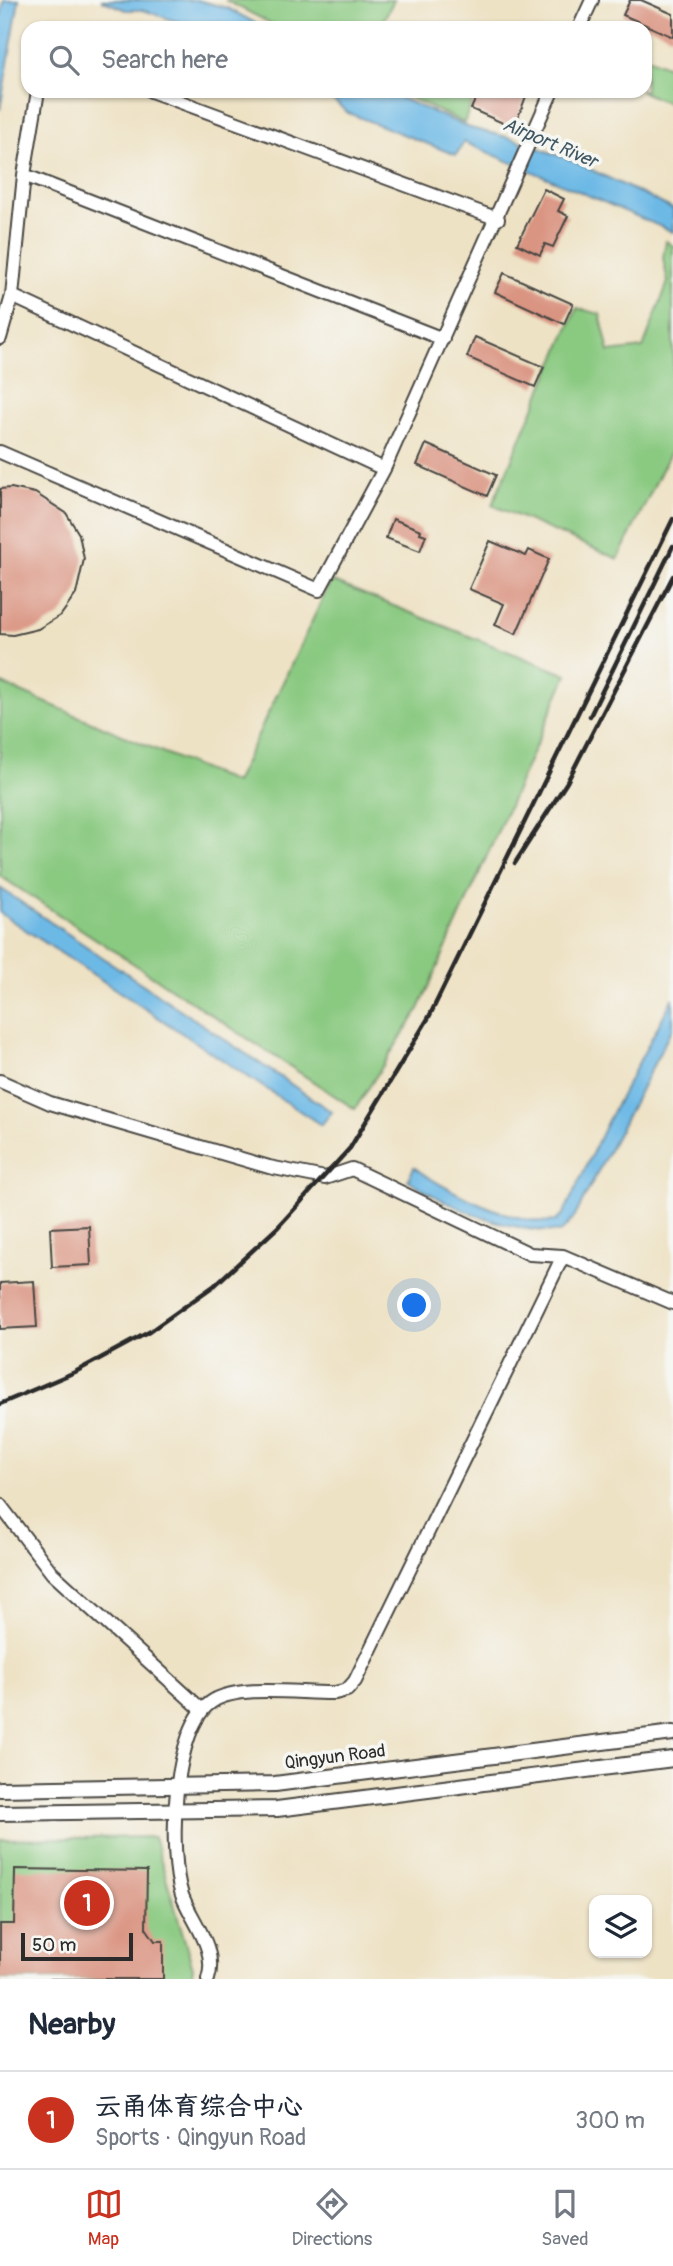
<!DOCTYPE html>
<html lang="en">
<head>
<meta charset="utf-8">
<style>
	body { margin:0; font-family:Pangolin,"LXGW WenKai TC",sans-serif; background:#f6f6f7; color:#1f2937 }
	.controls { position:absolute; right:21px; bottom:21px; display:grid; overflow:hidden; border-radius:14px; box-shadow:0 2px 5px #0004 }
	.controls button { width:63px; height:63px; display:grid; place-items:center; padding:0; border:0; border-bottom:2px solid #e0e1e3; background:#fff; color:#1f2937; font:35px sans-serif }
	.scale { position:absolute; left:21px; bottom:18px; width:112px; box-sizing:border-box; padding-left:7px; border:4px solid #2b2b2b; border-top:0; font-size:19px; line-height:24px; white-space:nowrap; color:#2b2b2b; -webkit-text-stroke:5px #f6f6f2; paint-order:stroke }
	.you { position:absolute; left:415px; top:1306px; width:24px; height:24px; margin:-18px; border:5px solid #fff; border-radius:50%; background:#1a73e8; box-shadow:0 0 0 10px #1a73e833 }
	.badge { display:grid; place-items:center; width:46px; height:46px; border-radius:50%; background:#c8321e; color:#fff; font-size:23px; font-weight:700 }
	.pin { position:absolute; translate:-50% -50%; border:4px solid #fff; box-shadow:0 2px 7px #0006 }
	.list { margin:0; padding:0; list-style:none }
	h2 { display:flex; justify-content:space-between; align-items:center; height:91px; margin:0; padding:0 28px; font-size:30px }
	h2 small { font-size:23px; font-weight:400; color:#747a83 }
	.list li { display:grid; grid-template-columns:46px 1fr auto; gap:21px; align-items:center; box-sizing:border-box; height:98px; padding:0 28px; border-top:2px solid #e0e1e3 }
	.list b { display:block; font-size:26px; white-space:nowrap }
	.list p { margin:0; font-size:23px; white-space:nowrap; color:#747a83 }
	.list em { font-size:23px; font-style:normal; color:#747a83 }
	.icon { flex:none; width:38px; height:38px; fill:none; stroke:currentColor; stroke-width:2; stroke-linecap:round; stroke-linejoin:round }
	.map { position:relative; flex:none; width:673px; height:1979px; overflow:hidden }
	.search { position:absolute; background:#fff; box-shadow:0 2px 5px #0004; left:21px; right:21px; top:21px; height:77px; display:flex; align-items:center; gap:18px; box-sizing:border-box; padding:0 24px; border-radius:21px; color:#747a83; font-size:26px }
	.sheet { height:189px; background:#fff }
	nav { display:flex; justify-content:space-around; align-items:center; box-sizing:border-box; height:98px; border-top:2px solid #e0e1e3; background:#fff; font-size:19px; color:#747a83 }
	nav a { display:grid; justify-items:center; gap:4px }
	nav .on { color:#c8321e }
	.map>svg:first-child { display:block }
	.green { fill:#89c980; stroke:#5a7a56; stroke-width:2 }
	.water { fill:#6db9e6; stroke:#4c7288; stroke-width:2 }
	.building { fill:#da9482 }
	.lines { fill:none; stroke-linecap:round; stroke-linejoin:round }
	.minor-casing { stroke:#484642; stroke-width:16 }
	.tertiary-casing { stroke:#484642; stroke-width:18 }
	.minor { stroke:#fff; stroke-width:12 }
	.tertiary { stroke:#fff; stroke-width:14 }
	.rail { stroke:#2b2b2b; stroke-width:4.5 }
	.labels { text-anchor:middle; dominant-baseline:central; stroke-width:7; stroke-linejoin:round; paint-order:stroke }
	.street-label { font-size:18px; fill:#2b2b2b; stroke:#f6f6f2 }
	.water-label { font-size:19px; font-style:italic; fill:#3f5663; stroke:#f6f6f2 }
</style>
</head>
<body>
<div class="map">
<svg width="673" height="1979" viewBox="0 0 673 1979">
	<rect width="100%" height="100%" fill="#f6f6f2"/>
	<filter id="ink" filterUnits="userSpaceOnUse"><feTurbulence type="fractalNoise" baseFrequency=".0143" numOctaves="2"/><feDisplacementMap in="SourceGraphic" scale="14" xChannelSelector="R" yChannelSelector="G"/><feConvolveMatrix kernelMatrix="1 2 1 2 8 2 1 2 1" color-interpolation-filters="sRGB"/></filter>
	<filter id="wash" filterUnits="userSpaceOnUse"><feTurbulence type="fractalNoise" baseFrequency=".00686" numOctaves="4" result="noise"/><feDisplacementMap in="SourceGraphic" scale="28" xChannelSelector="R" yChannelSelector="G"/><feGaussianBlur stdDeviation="1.57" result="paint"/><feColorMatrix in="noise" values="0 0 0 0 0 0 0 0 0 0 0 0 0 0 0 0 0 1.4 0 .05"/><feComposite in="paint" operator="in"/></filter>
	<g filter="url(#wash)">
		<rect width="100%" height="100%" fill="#eee2c5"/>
		<path class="green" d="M225 0H394L383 21 397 28H280Z
			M645 57 673 69V105L640 91H645Z
			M396 91H476L464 123Z
			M666 241 673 246V447L618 559 492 505 577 308 600 314 609 352 643 348 668 282 663 258Z
			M331 581 567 675 419 1009 355 1109 0 876V683L235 783Z
			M154 1837 193 1968 191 1979H0V1839Z"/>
		<path class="water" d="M4 0H19L0 110V21Z
			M101 0H197L227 8 265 28H196L143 10H126Z
			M322 91H384L470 128 511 138 573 161 673 209V232L464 142 456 155 348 113Z
			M0 888 332 1112 321 1125 0 913Z
			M673 998V1027L574 1218 561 1232C508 1231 453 1210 408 1180L414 1167C441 1189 521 1227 556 1221L564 1213 607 1122Z"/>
		<g id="blocks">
			<path class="building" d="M630 0H641L673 14V37L623 15Z
				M479 91H528L514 128 471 109Z
				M544 189 564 199 558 211 568 216 553 247 545 244 540 255 517 244Z
				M504 273 573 304 564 324 495 292Z
				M475 337 544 367 535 387 467 357Z
				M426 444 496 475 487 496 417 465Z
				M11 488 35 493 66 513 79 534 84 559 76 594 61 615 38 629 13 635 0 634V489Z
				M393 519 421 530 420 533 426 535 420 551 386 538Z
				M490 541 526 556 529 550 549 559 516 634 495 625 504 604 469 589Z
				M89 1226 91 1265 52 1267 50 1228Z
				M34 1281 37 1327 0 1329V1283Z
				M15 1869 147 1871 146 1928 155 1941H163V1979H0V1924H14Z"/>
		</g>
	</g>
	<g filter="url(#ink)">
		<use href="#blocks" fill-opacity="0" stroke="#484642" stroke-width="2"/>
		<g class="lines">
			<g class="minor-casing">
				<path id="minor" d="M579 28 592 0
					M151 91 498 219
					M24 175 38 91
					M0 338 12 296
					M0 452 319 590 384 469 552 91
					M384 469 12 296 24 175 443 339
					M0 1081 50 1103 269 1167 325 1178 352 1169 530 1254 563 1256
					M0 1505 52 1573 202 1710
					M208 1979C218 1949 192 1922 182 1895 168 1854 172 1725 213 1701 241 1684 301 1694 335 1693L347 1690 355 1681 563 1256 673 1303"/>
			</g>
			<g class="tertiary-casing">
				<path id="tertiary" d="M0 1789 275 1784 673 1733
					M0 1813 277 1809 673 1759"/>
			</g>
			<use href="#minor" class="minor"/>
			<use href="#tertiary" class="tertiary"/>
			<path class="rail" d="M590 716 673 546
				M515 863 567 782 673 576
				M0 1404 75 1372 149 1332 215 1285 278 1227 350 1148 429 1017 673 519"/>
		</g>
	</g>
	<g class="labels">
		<g class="street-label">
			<text transform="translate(335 1757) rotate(-7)">Qingyun Road</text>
		</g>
		<g class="water-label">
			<text transform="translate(550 143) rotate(23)">Airport River</text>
		</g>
	</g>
</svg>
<div class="controls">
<button><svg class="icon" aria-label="layers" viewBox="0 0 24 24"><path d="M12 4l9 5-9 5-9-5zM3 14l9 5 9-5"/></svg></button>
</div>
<div class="scale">50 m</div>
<div class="you"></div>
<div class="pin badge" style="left:87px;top:1903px">1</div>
<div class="search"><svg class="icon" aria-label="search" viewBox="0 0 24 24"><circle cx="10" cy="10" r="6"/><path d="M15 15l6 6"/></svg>Search here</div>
</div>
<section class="sheet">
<h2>Nearby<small></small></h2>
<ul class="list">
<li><span class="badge">1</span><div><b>云甬体育综合中心</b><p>Sports · Qingyun Road</p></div><em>300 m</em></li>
</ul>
</section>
<nav>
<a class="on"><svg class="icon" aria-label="map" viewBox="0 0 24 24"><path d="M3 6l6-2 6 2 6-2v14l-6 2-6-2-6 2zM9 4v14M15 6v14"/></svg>Map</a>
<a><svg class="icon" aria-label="directions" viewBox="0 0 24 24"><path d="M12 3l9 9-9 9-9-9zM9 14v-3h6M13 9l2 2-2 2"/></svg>Directions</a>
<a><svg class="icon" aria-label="saved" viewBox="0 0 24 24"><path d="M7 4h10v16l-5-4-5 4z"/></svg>Saved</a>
</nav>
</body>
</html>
